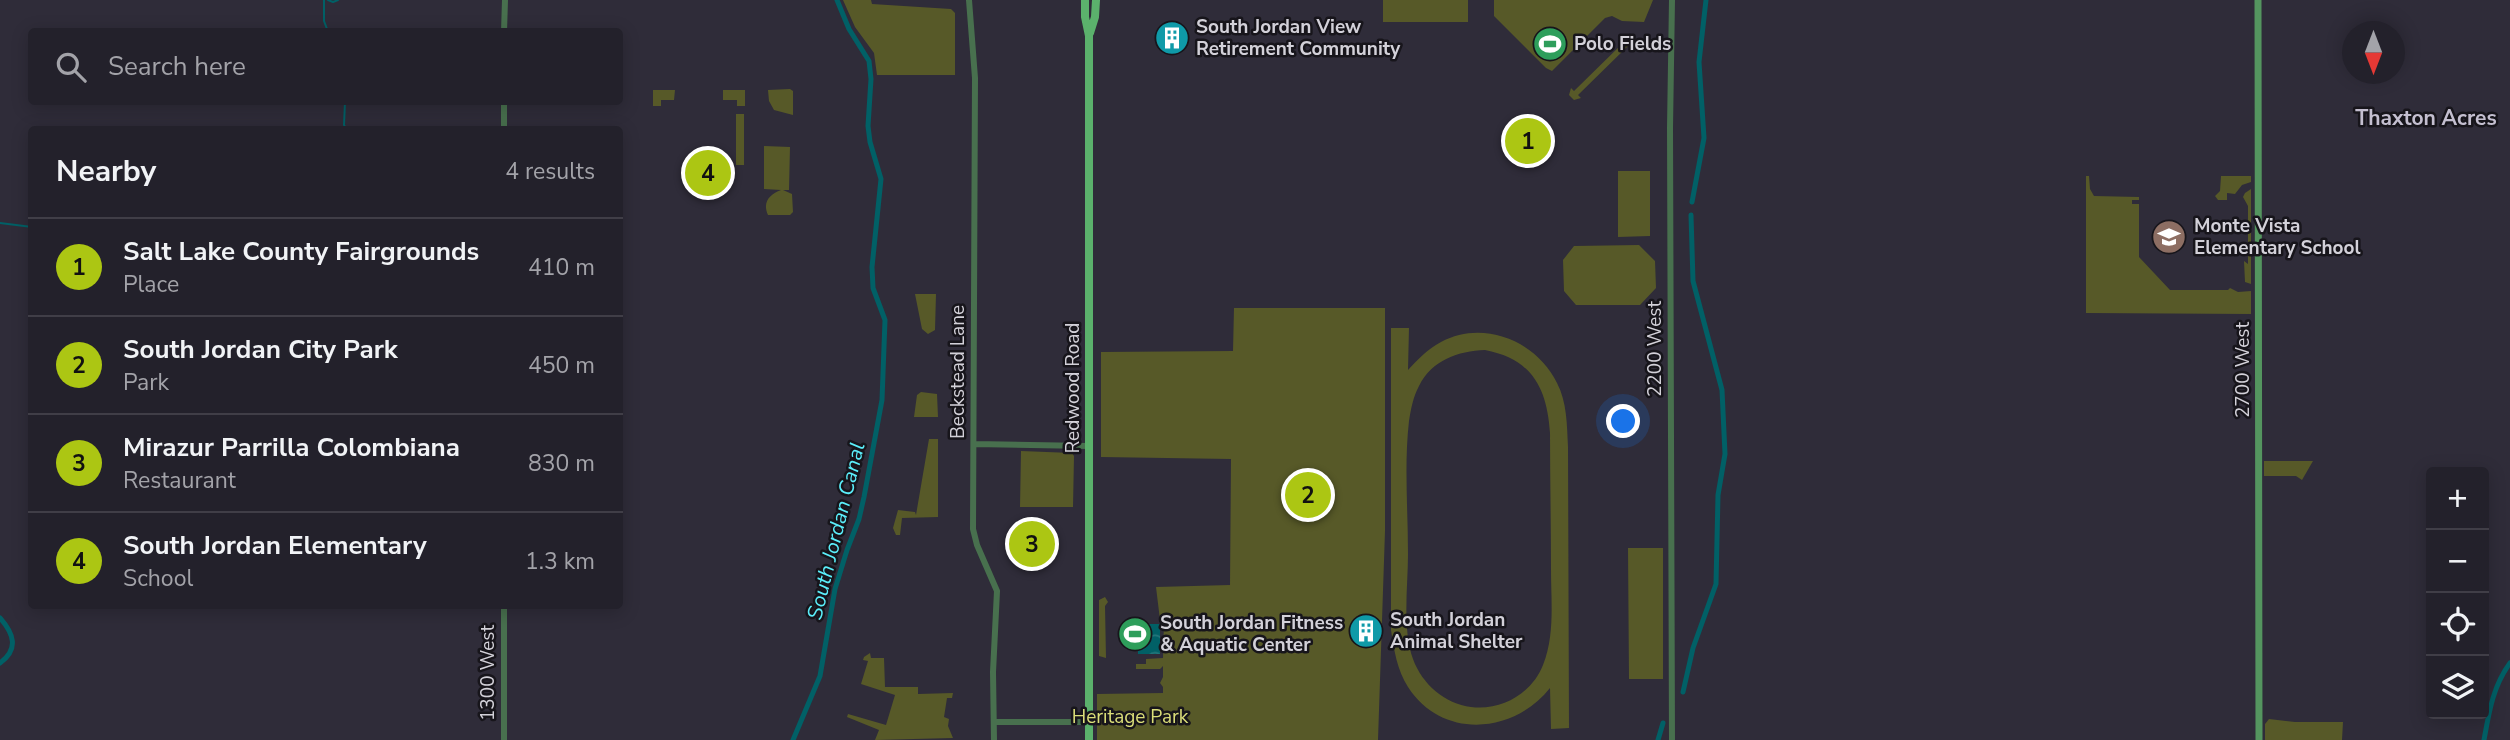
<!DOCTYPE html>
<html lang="en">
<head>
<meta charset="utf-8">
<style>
	body { margin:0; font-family:"Nunito Sans",sans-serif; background:#2b2933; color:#f1f3f6 }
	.controls { position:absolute; right:21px; bottom:21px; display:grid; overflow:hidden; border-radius:7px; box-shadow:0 4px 18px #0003 }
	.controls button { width:63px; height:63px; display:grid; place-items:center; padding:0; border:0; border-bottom:2px solid #403e47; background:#23212b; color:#f1f3f6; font:35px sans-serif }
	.compass { position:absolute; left:2342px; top:21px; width:63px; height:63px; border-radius:50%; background:#23212b; box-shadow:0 4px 18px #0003; rotate:180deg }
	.you { position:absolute; left:1624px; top:422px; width:24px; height:24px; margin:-18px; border:5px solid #fff; border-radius:50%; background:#1a73e8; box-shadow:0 0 0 10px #1a73e833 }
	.badge { display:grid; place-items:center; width:46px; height:46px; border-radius:50%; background:#acc613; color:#111; font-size:23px; font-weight:700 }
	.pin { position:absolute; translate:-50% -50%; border:4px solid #fff; box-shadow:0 2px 7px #0006 }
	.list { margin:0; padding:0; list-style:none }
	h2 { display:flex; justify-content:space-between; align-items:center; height:91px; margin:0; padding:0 28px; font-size:30px }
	h2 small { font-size:23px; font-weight:400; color:#a3a3a9 }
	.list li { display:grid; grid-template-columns:46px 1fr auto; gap:21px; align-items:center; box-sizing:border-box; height:98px; padding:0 28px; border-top:2px solid #403e47 }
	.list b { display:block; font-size:26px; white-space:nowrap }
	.list p { margin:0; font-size:23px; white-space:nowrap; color:#a3a3a9 }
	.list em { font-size:23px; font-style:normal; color:#a3a3a9 }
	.icon { flex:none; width:38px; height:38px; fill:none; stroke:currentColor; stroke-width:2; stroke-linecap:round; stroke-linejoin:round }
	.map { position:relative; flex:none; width:2510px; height:740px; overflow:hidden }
	.search { position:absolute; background:#23212b; box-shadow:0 4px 18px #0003; left:28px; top:28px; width:595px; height:77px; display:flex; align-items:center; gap:18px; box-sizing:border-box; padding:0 24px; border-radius:7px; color:#a3a3a9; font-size:26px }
	.panel { position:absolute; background:#23212b; box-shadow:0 4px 18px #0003; left:28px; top:126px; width:595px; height:483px; border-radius:7px }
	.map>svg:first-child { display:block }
	.green { fill:#575928; fill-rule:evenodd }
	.water { fill:url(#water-waves) }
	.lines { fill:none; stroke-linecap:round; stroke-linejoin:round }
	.stream { stroke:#016066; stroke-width:2 }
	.canal { stroke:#016066; stroke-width:5 }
	.tertiary { stroke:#48704e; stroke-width:6 }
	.secondary { stroke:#54955f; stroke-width:7 }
	.primary { stroke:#5bb16c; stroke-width:8 }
	.labels { text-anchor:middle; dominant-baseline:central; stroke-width:5; stroke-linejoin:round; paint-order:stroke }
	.poi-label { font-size:19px; font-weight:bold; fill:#d3d1d9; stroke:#17151b; text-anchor:start }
	.street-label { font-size:19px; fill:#d3d1d9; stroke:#17151b }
	.park-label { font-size:19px; fill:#dbde79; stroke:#17151b }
	.neighbourhood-label { font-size:21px; font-weight:bold; fill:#c4bfd0; stroke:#17151b }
	.water-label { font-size:21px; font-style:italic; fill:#5beefa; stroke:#17151b }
</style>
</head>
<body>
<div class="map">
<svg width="2510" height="740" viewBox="0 0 2510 740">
	<defs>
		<pattern id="water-waves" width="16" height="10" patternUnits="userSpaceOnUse" patternTransform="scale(1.75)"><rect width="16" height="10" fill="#016066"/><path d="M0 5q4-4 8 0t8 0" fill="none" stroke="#25767b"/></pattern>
	</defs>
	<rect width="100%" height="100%" fill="#2f2c39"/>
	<path class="green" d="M843 0H871L872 4 951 9 955 13V75H877L874 53 855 27Z
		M1383 0H1468V22H1383Z
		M1494 0H1653L1644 22 1622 21 1612 16 1605 18 1552 71 1546 68 1494 16Z
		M1625 41 1629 45 1578 95 1581 98 1574 100 1569 95 1571 88 1574 91Z
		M790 89 793 91V115L774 110 769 101 768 90Z
		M653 90H675L674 100H661V106H653Z
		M723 90H745V106H737V100H723Z
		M736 114H744V165H736Z
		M764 146 790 147 789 190H783L792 194 793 212 790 215H768C762 202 770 194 781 190L764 189Z
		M1618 171H1650V236L1618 237Z
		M2086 176H2089L2090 189 2094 196 2139 197V200H2132V204H2139V257L2170 290H2228L2230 288 2238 292 2251 291V314L2086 313Z
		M2221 176H2251V182L2242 185 2235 194 2227 193V200H2218L2215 196 2220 191Z
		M2251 189V284L2245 282 2244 261 2248 264V206L2243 197 2245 193Z
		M1639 245 1655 261 1656 288 1640 305H1576L1564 291 1563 260 1574 246Z
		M915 294H936L935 330 928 334 922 329Z
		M1234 308H1385V531L1378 740H1097V694L1163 693V687L1160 683 1163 677V666L1160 669H1136V664H1146V659L1163 658 1164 621 1160 620 1156 587 1230 585 1231 459 1101 457V352L1233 351Z
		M1391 328H1409L1408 370C1418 359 1428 349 1441 342 1483 319 1537 341 1557 383 1567 402 1567 425 1568 447L1569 728 1551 729 1550 688C1514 734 1442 740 1408 687 1397 670 1394 650 1391 630ZM1485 350C1532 359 1547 388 1550 433 1550 478 1551 524 1551 570 1551 601 1555 635 1543 665 1532 693 1502 711 1471 707 1445 704 1422 684 1413 659 1402 628 1408 587 1408 554 1408 510 1404 465 1409 421 1411 409 1413 397 1419 386 1432 360 1458 351 1485 350Z
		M921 392 937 394 938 417H914L917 395Z
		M929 439H938V517L902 518 900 535H896L893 528 898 510 915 512 916 515Z
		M1021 451 1072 453 1074 456 1073 507H1020Z
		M2264 461H2313L2302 480 2296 476H2264Z
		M1628 548H1663V679H1629Z
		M1105 597 1108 602 1105 606 1106 658 1099 656V600Z
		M870 653 871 658H884L885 687H918V694L953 693 952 698H947L944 717 949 719 948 726 953 738 875 740 879 730 847 717 848 714 886 725 895 695 861 684 868 661 863 660 864 657Z
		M2269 719 2295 722H2343L2342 740H2265V724Z"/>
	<path class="water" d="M1138 624H1160V654H1138Z"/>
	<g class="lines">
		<path class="stream" d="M324 0V21L327 29 324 32
			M328 0 333 2 338 0
			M345 102 344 125 347 130
			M0 223 32 227"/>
		<path class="canal" d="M1692 202 1704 138 1699 62 1706 0
			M0 618C14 634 19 649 0 663
			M1683 692 1693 648 1716 584 1718 495 1725 454 1722 390 1693 281 1691 215
			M793 740 820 676 835 589 847 550 859 519 864 497 882 400 885 320 873 288 872 267 881 179 870 142 868 126 871 79 869 61 849 29 837 0
			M1658 740 1663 723
			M2484 740C2489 712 2493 686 2510 663"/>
		<path class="tertiary" d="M969 0 975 78 973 529 977 545 997 591 993 672 994 740
			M1672 0 1670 128 1672 740
			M504 32 505 0
			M504 130V102
			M974 444 1089 446
			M504 606V740
			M994 722H1089"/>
		<path class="secondary" d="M2258 0 2259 740"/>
		<path class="primary" d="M1085 0V17L1089 36V740
			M1090 33 1095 17 1096 0"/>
	</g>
	<defs>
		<g id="building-disc" transform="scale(1.75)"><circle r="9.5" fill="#0f9aa8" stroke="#17151b"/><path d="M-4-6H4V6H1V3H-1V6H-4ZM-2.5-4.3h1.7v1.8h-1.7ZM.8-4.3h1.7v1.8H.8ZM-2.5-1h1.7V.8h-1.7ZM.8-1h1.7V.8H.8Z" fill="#fff"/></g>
		<g id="stadium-disc" transform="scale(1.75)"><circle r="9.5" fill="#2e9e5b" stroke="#17151b"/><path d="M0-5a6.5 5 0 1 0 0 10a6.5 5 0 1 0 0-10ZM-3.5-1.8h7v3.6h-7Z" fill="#fff"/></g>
		<g id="school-disc" transform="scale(1.75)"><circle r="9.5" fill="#8d6e63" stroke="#17151b"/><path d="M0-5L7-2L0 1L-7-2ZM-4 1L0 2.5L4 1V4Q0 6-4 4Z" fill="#fff"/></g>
	</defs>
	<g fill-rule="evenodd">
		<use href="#building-disc" x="1172" y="38"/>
		<use href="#stadium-disc" x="1550" y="44"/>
		<use href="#school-disc" x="2169" y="237"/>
		<use href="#building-disc" x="1366" y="631"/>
		<use href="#stadium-disc" x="1135" y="634"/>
	</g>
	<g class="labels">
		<g class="poi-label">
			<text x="1196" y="27">South Jordan View<tspan x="1196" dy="22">Retirement Community</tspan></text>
			<text x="1574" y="44">Polo Fields</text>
			<text x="2194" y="226">Monte Vista<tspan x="2194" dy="22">Elementary School</tspan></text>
			<text x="1390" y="620">South Jordan<tspan x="1390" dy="22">Animal Shelter</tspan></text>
			<text x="1160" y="623">South Jordan Fitness<tspan x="1160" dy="22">&amp; Aquatic Center</tspan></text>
		</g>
		<g class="street-label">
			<text transform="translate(1655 349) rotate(-90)">2200 West</text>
			<text transform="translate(2243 370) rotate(-90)">2700 West</text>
			<text transform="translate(958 372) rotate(-90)">Beckstead Lane</text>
			<text transform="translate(1073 388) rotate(-90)">Redwood Road</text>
			<text transform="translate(488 673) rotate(-90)">1300 West</text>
		</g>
		<g class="park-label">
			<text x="1130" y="717">Heritage Park</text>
		</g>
		<g class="neighbourhood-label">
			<text x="2426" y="118">Thaxton Acres</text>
		</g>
		<g class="water-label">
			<text transform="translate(836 531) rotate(-76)">South Jordan Canal</text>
		</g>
	</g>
</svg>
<div class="controls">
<button>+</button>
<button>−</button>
<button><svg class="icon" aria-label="locate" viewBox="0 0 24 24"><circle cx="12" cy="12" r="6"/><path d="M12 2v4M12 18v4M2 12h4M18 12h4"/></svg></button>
<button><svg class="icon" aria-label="layers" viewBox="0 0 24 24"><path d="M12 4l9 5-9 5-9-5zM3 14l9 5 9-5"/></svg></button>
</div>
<svg class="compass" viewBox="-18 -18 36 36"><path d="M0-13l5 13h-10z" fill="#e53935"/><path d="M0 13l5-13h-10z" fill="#a3a3a9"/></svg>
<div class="you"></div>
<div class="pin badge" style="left:1528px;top:141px">1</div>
<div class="pin badge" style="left:1308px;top:495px">2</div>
<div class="pin badge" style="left:1032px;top:544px">3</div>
<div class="pin badge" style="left:708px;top:173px">4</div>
<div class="search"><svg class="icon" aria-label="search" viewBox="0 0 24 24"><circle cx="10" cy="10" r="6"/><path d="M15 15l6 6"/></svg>Search here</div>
<section class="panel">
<h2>Nearby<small>4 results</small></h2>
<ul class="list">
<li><span class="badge">1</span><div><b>Salt Lake County Fairgrounds</b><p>Place</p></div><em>410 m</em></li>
<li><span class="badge">2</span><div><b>South Jordan City Park</b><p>Park</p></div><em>450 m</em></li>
<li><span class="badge">3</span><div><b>Mirazur Parrilla Colombiana</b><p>Restaurant</p></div><em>830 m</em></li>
<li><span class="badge">4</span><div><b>South Jordan Elementary</b><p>School</p></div><em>1.3 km</em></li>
</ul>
</section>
</div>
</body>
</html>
